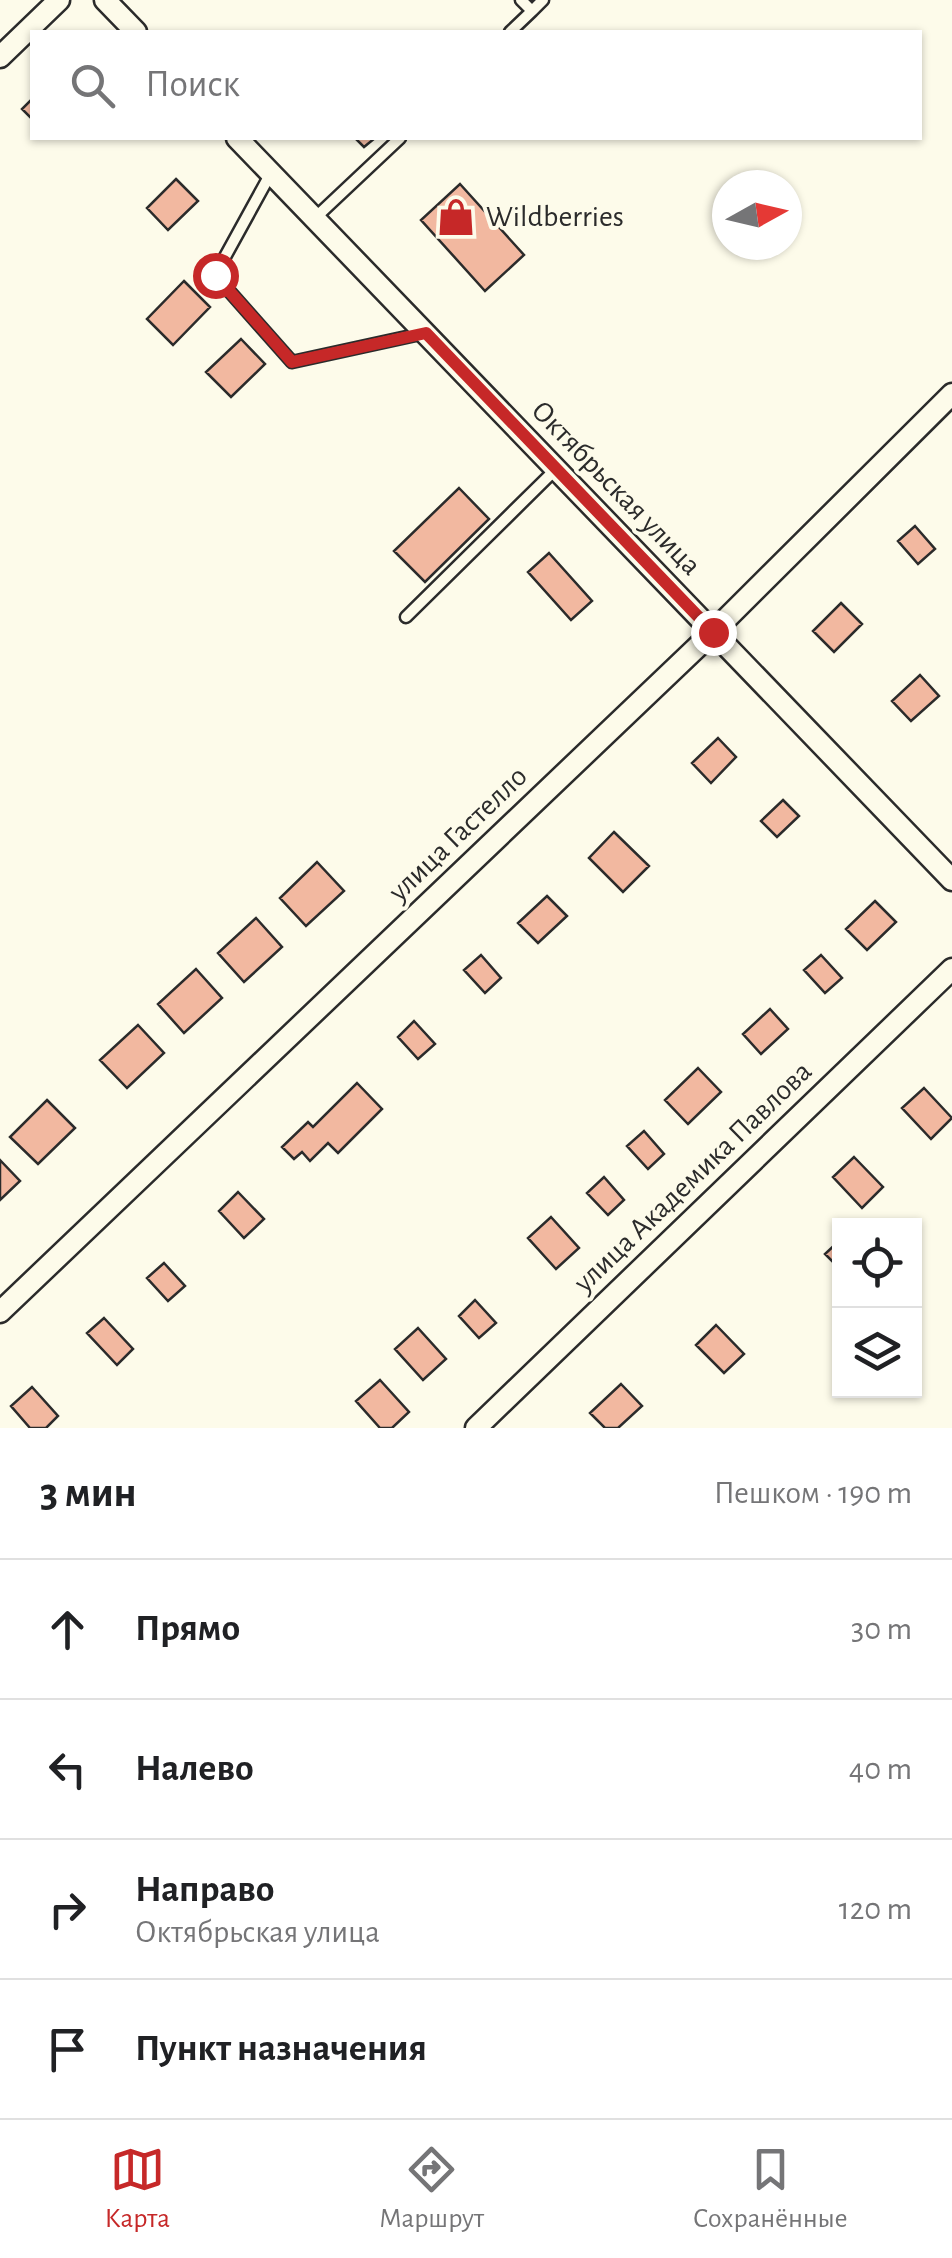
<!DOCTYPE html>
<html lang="ru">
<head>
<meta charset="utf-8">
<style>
	body { margin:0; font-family:"Alegreya Sans",sans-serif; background:#f6f6f6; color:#202124 }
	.controls { position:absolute; right:30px; bottom:30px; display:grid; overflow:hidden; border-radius:0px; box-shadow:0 2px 8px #0004 }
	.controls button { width:90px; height:90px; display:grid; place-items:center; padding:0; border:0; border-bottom:2px solid #e0e0e0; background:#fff; color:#202124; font:50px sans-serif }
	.compass { position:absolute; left:712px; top:170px; width:90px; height:90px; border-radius:50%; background:#fff; box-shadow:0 2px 8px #0004; rotate:82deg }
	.stop { position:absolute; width:30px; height:30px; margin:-22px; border:8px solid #c62828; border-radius:50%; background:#fff }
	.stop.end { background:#c62828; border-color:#fff; box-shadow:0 2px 10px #0008 }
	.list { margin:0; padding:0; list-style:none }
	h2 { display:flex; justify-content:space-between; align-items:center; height:130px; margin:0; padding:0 40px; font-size:42px }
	h2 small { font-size:32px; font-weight:400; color:#757577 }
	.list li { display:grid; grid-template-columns:65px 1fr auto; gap:30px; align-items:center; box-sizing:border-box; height:140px; padding:0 40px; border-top:2px solid #e0e0e0 }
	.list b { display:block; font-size:38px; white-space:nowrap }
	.list p { margin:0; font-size:32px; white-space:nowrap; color:#757577 }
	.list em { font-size:32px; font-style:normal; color:#757577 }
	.icon { flex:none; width:55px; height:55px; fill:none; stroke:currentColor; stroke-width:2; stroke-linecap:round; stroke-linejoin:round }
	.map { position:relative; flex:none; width:952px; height:1428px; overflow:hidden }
	.search { position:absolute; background:#fff; box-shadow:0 2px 8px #0004; left:30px; right:30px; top:30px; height:110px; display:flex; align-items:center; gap:25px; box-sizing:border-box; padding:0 35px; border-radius:0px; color:#757577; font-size:38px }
	.sheet { height:690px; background:#fff }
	nav { display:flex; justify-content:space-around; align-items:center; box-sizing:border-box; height:140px; border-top:2px solid #e0e0e0; background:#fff; font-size:28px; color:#757577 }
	nav a { display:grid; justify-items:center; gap:5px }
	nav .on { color:#c62828 }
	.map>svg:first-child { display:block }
	.building { fill:#f2b8a0; stroke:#2b2b2b; stroke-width:2.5 }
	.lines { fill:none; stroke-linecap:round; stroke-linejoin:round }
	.service-casing { stroke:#2b2b2b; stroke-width:15 }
	.minor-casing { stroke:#2b2b2b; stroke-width:25 }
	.service { stroke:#fdfbea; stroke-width:10 }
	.minor { stroke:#fdfbea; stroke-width:20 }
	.route { stroke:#c62828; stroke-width:12 }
	.labels { text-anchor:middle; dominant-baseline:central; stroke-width:8; stroke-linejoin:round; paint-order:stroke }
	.poi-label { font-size:30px; fill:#2b2b2b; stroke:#fdfbea; text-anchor:start }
	.street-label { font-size:30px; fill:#2b2b2b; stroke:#fdfbea }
</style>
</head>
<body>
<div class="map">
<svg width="952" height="1428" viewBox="0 0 952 1428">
	<rect width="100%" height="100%" fill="#fdfbea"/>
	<path class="building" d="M32 99V119L22 109Z
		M355 138H375L364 147Z
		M176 179 198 201 168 230 147 208Z
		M460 184 524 255 485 291 421 220Z
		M184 281 210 307 173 345 147 319Z
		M241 339 265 364 231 397 206 372Z
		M459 488 489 519 425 582 394 551Z
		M915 526 935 549 918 564 898 541Z
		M549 553 592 601 571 620 528 572Z
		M841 603 862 624 834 652 813 631Z
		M920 675 939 696 911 721 892 701Z
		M718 738 736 757 711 783 692 763Z
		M783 800 799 816 777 837 761 821Z
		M614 832 649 866 623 892 589 858Z
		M317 862 344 891 306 926 280 898Z
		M547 896 567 916 538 943 518 923Z
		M875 901 896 922 867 950 846 929Z
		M256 918 282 947 244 982 218 953Z
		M481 955 501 978 485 993 464 970Z
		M821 955 842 978 825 993 804 970Z
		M196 969 222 998 184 1033 158 1004Z
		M770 1009 788 1029 761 1054 743 1034Z
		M414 1021 435 1044 418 1059 398 1037Z
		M138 1025 164 1053 127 1088 100 1060Z
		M698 1068 721 1092 688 1124 665 1100Z
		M357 1083 382 1109 338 1153 328 1143 310 1161 302 1152 294 1159 282 1147 308 1122 313 1127Z
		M924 1088 952 1118 931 1139 902 1108Z
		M47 1100 75 1128 38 1164 10 1137Z
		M644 1131 664 1154 648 1169 627 1146Z
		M854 1157 883 1187 862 1208 833 1177Z
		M0 1160 20 1181 0 1200Z
		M604 1177 624 1200 608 1215 587 1193Z
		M238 1192 264 1219 244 1238 219 1211Z
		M551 1217 579 1248 556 1269 528 1238Z
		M840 1240V1269L825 1254Z
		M164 1263 185 1286 168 1301 147 1278Z
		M475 1300 496 1323 479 1338 459 1316Z
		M104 1318 133 1349 117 1365 87 1333Z
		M716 1325 744 1354 724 1373 696 1345Z
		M418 1328 446 1359 423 1380 395 1349Z
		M380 1380 409 1412 392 1428H380L356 1401Z
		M621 1384 642 1406 618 1428H605L590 1413Z
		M32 1387 58 1416 46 1428H30L11 1406Z"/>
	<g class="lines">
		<g class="service-casing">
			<path id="service" d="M532 11 543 0
				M510 32 532 11 521 0
				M271 173 215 275 292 362 425 333
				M315 218 400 138
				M406 617 555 470"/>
		</g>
		<g class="minor-casing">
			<path id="minor" d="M105 0 136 32
				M0 57 59 0
				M237 138 952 880
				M0 1312 713 632 952 394
				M476 1428 952 969"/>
		</g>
		<use href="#service" class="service"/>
		<use href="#minor" class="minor"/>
	</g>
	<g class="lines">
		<path class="route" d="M215 275 292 362 426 333 713 632"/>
	</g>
	<defs>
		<g id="shop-bare" transform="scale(3)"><path d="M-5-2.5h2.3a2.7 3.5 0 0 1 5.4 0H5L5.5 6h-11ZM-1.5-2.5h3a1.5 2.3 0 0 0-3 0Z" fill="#c62828" stroke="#fdfbea" stroke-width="2.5" paint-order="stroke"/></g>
	</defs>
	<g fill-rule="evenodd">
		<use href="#shop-bare" x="456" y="217"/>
	</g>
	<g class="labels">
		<g class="poi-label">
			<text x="486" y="217">Wildberries</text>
		</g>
		<g class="street-label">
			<text transform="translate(616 488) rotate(46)">Октябрьская улица</text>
			<text transform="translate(458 834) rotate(-44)">улица Гастелло</text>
			<text transform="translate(693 1177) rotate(-44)">улица Академика Павлова</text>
		</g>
	</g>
</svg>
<div class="controls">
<button><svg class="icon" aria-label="locate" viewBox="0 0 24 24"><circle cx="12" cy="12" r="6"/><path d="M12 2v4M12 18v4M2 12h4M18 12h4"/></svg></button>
<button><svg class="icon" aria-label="layers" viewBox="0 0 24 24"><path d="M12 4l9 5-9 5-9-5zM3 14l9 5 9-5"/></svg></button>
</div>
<svg class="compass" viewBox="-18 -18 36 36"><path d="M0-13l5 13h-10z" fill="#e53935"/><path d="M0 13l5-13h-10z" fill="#757577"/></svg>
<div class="stop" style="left:215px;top:275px"></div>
<div class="stop end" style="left:713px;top:632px"></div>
<div class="search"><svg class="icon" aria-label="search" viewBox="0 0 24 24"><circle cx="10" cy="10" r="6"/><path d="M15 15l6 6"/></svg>Поиск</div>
</div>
<section class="sheet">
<h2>3 мин<small>Пешком · 190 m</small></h2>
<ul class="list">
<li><svg class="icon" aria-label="ahead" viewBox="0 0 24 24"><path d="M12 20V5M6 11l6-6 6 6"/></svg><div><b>Прямо</b></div><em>30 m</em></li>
<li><svg class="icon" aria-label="left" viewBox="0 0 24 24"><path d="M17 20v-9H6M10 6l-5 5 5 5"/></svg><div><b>Налево</b></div><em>40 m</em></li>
<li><svg class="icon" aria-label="right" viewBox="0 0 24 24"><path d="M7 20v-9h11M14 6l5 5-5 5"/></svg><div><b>Направо</b><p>Октябрьская улица</p></div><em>120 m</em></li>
<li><svg class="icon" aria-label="arrive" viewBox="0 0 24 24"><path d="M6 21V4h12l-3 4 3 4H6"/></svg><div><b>Пункт назначения</b></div></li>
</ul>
</section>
<nav>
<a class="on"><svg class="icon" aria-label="map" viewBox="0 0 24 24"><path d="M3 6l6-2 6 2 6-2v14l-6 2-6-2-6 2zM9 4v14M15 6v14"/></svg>Карта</a>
<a><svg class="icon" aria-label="directions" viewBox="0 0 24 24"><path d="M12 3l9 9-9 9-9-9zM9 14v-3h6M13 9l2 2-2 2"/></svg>Маршрут</a>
<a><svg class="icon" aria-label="saved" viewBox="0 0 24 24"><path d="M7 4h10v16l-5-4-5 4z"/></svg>Сохранённые</a>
</nav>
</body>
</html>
